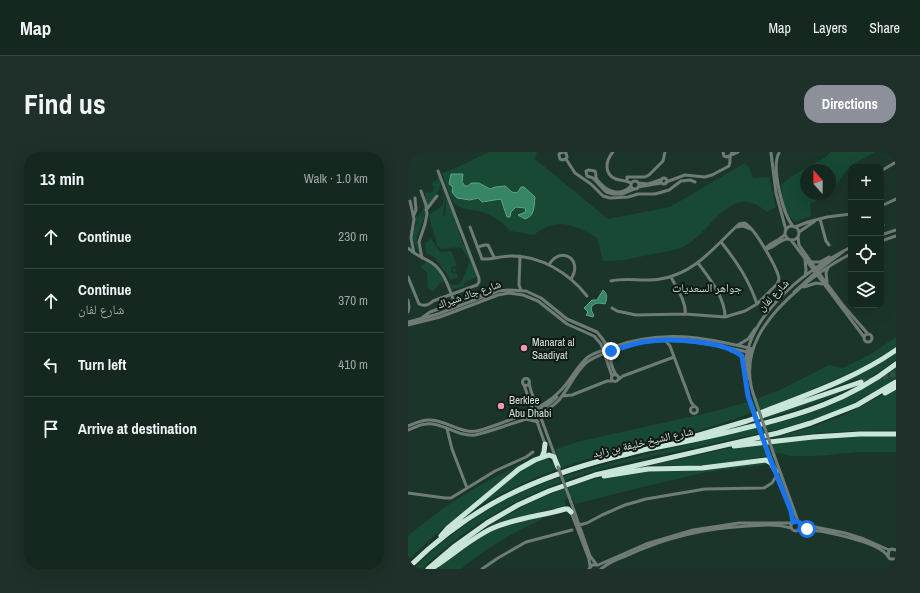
<!DOCTYPE html>
<html lang="en">
<head>
<meta charset="utf-8">
<style>
	body { margin:0; font-family:"Archivo Narrow","Noto Naskh Arabic",sans-serif; background:#1e3029; color:#f1f3f6 }
	.controls { position:absolute; right:12px; top:12px; display:grid; overflow:hidden; border-radius:8px; box-shadow:0 4px 16px #0002 }
	.controls button { width:36px; height:36px; display:grid; place-items:center; padding:0; border:0; border-bottom:1px solid #34443e; background:#152820; color:#f1f3f6; font:20px sans-serif }
	.compass { position:absolute; left:392px; top:12px; width:36px; height:36px; border-radius:50%; background:#152820; box-shadow:0 4px 16px #0002; rotate:339deg }
	.stop { position:absolute; width:12px; height:12px; margin:-9px; border:3px solid #1a73e8; border-radius:50%; background:#fff }
	.stop.end { background:#1a73e8; border-color:#fff; box-shadow:0 1px 4px #0008 }
	.list { margin:0; padding:0; list-style:none }
	h2 { display:flex; justify-content:space-between; align-items:center; height:52px; margin:0; padding:0 16px; font-size:17px }
	h2 small { font-size:13px; font-weight:400; color:#9da6a5 }
	.list li { display:grid; grid-template-columns:26px 1fr auto; gap:12px; align-items:center; box-sizing:border-box; height:64px; padding:0 16px; border-top:1px solid #34443e }
	.list b { display:block; font-size:15px; white-space:nowrap }
	.list p { margin:0; font-size:13px; white-space:nowrap; color:#9da6a5 }
	.list em { font-size:13px; font-style:normal; color:#9da6a5 }
	.icon { flex:none; width:22px; height:22px; fill:none; stroke:currentColor; stroke-width:2; stroke-linecap:round; stroke-linejoin:round }
	.map { position:relative; flex:none; width:488px; height:417px; overflow:hidden; border-radius:16px }
	header { display:flex; align-items:center; gap:24px; box-sizing:border-box; height:56px; padding:0 20px; background:#152820; border-bottom:1px solid #34443e }
	header strong { font-size:19px }
	nav { display:flex; gap:22px; margin-inline-start:auto; font-size:14px }
	.intro { display:flex; align-items:center; justify-content:space-between; box-sizing:border-box; height:96px; padding:0 24px }
	h1 { margin:0; font-size:28px }
	.button { padding:10px 18px; border-radius:16px; background:#8c9099; color:#fff; font-size:14px; font-weight:700 }
	main { display:flex; gap:24px; padding:0 24px }
	aside { flex:1; background:#152820; border-radius:16px; box-shadow:0 4px 16px #0002 }
	.map>svg:first-child { display:block }
	.green { fill:#174935 }
	.water { fill:#368564; stroke:#65a187 }
	.lines { fill:none; stroke-linecap:round; stroke-linejoin:round }
	.highway-tunnel { stroke:#374f44; stroke-width:5; stroke-dasharray:5 2.5; stroke-linecap:butt }
	.minor { stroke:#6f7b75; stroke-width:3 }
	.highway { stroke:#c8e6d7; stroke-width:5 }
	.minor-bridge { stroke:#6f7b75; stroke-width:3 }
	.route { stroke:#1a73e8; stroke-width:5 }
	.poi-dot { fill:#f29aac; stroke:#0f1a15; stroke-width:1.5 }
	.labels { text-anchor:middle; dominant-baseline:central; stroke-width:4; stroke-linejoin:round; paint-order:stroke }
	.street-label { font-size:11px; fill:#d3e1da; stroke:#0f1a15 }
	.poi-label { font-size:11px; fill:#d3e1da; stroke:#0f1a15; text-anchor:start }
	.neighbourhood-label { font-size:12px; fill:#bcdacb; stroke:#0f1a15 }
</style>
</head>
<body>
<header>
<strong>Map</strong>
<nav><a>Map</a><a>Layers</a><a>Share</a></nav>
</header>
<div class="intro"><h1>Find us</h1><a class="button">Directions</a></div>
<main>
<aside>
<h2>13 min<small>Walk · 1.0 km</small></h2>
<ul class="list">
<li><svg class="icon" aria-label="ahead" viewBox="0 0 24 24"><path d="M12 20V5M6 11l6-6 6 6"/></svg><div><b>Continue</b></div><em>230 m</em></li>
<li><svg class="icon" aria-label="ahead" viewBox="0 0 24 24"><path d="M12 20V5M6 11l6-6 6 6"/></svg><div><b>Continue</b><p>شارع لفان</p></div><em>370 m</em></li>
<li><svg class="icon" aria-label="left" viewBox="0 0 24 24"><path d="M17 20v-9H6M10 6l-5 5 5 5"/></svg><div><b>Turn left</b></div><em>410 m</em></li>
<li><svg class="icon" aria-label="arrive" viewBox="0 0 24 24"><path d="M6 21V4h12l-3 4 3 4H6"/></svg><div><b>Arrive at destination</b></div></li>
</ul>
</aside>
<div class="map">
<svg width="488" height="417" viewBox="0 0 488 417">
	<rect width="100%" height="100%" fill="#1c352a"/>
	<path class="green" d="M81 0H129L127 7 200 67 262 55 337 11 341 16 345 26 361 25 368 55 359 60C320 26 303 86 270 97L216 108 195 109 189 86C167 73 149 64 126 83L102 79C95 70 86 64 74 60 64 57 53 59 46 50 41 44 37 29 34 21 51 16 65 7 81 0Z
		M423 0H467L444 13 435 23 422 41V18H398V42H421C415 47 408 48 402 52L403 64 387 70C378 63 373 44 374 32L384 24 415 7Z
		M31 25C36 36 26 45 19 55L17 40 22 41 26 39 25 37 27 36 23 31 29 28V26Z
		M35 35 53 78 50 79 56 94H59L70 124 56 131 57 134 45 137V139L41 132 49 133 53 131 62 109 53 95 33 97 29 93 21 65C28 52 39 62 34 40L37 47 35 63 37 64C38 54 40 45 33 37Z
		M16 51C21 68 8 76 9 89 9 93 11 98 12 102 5 90 1 81 11 69L7 71 8 64H9L10 66 12 60 15 65 14 59 16 56Z
		M22 87 24 88 32 100 43 99 49 114H46L43 116V121L48 122 44 118 47 116 50 126 42 128 39 122 26 105 18 101 17 91Z
		M19 110C28 115 32 120 37 130L32 131 25 140 20 136 19 120 12 115Z
		M488 185V194C461 214 435 224 405 237 360 256 315 272 268 285 239 294 209 299 180 307 139 319 101 336 64 358L117 316 140 305 143 311 150 309 148 297 173 289 299 261 340 250 370 239 421 213 435 216 463 202Z
		M488 199V208L454 231 452 226 392 247Z
		M488 215V226C457 247 423 263 387 273 365 279 343 283 322 288 275 298 225 307 180 321 118 340 61 371 14 417H5C35 388 69 361 107 343 151 323 196 312 243 301 292 289 341 278 390 265 425 252 458 238 488 215Z
		M452 231C412 253 370 264 325 275Z
		M488 236V278C447 278 406 281 366 286L407 274 436 263Z
		M488 283V300H451L408 304H382L371 301 345 307 312 312 277 314 244 313 331 294 431 285Z
		M133 302V303L110 315 33 378 0 408V384C34 355 63 337 103 317 113 312 122 306 133 302Z
		M358 311 356 313 299 320 226 337 167 352 165 345 156 348 158 353 155 354 100 368 78 376C110 355 154 334 192 326 246 315 303 314 358 311Z
		M134 365V367C105 381 77 396 53 417H28C62 387 89 373 134 365Z"/>
	<path class="water" d="M43 22H55L54 30 57 34H60L63 31H71L82 37 87 35 97 34C102 37 104 43 110 40L113 35H116L127 45C126 54 127 64 117 67L110 63 118 60 117 56 108 55 103 60 102 65H99L93 47 74 50 70 46 62 48 49 46 44 40 45 35 41 32Z
		M195 138C200 142 199 147 197 152 187 149 179 154 186 163L185 165 178 163 180 160 176 156 184 148H189Z"/>
	<g class="lines">
		<path class="highway-tunnel" d="M453 230 488 222"/>
		<path class="minor" d="M205 0C198 8 195 22 208 27 213 29 218 28 223 31
			M315 0 316 4 319 5 323 3 324 0
			M363 1 368 41 378 78
			M371 1C363 14 375 65 386 75
			M323 3 330 0
			M158 7 154 8 152 7 151 3 152 1 156 0 158 1 159 5 158 7 167 21 183 32 195 44 202 46 220 45 230 42H247L261 38 273 29 282 28 287 30
			M473 19 488 10
			M253 29a3 3 0 1 1 6 0a3 3 0 1 1-6 0Z
			M223 33a4 4 0 1 1 8 0a4 4 0 1 1-8 0Z
			M219 29V25H237L241 23 255 9 257 0
			M258 30 277 23 297 25 304 23 321 14 322 10V4
			M231 31 240 32 252 28
			M223 34C213 44 201 41 192 31 191 30 188 27 188 25 188 23 188 21 187 19L181 18 178 19 179 24 185 26 198 40 205 42H214L226 37
			M230 35 253 31
			M13 39 18 53 19 62 17 72 11 90 14 106
			M443 45V66
			M2 49 6 67 3 86 6 101
			M473 54 488 47
			M18 58 29 44
			M6 63 8 58 7 46
			M412 67 418 89 421 93
			M473 69 475 73
			M377 81a7 7 0 1 1 14 0a7 7 0 1 1-14 0Z
			M62 75 74 107C83 108 93 104 102 104 132 103 161 121 179 144
			M329 75 335 74 343 77
			M387 75 400 70 419 65 443 62
			M391 80 407 69
			M473 83 488 78
			M390 85 391 93 413 124 434 152 460 182
			M383 88 456 185
			M473 89 488 84
			M313 90C329 110 341 128 349 152
			M69 95 77 93H80L86 105
			M0 96C7 103 16 106 24 111 37 120 41 137 47 152
			M357 97C366 97 371 87 380 87
			M357 97C362 90 372 89 377 82
			M112 104 111 133 113 138
			M397 108 398 118 397 124
			M403 110H412L421 105
			M290 111C301 126 317 145 317 165
			M141 113C152 93 176 107 163 127
			M409 119 436 99
			M0 125 11 152C17 155 21 153 25 149L69 133 71 130V126L30 19
			M263 125C268 135 279 151 277 162
			M203 129C219 125 236 130 252 127 287 122 307 94 331 72L336 71C346 74 369 116 371 126 371 129 370 130 369 132L349 152 337 159 317 165 277 162 228 163 209 159 204 156
			M419 130 418 120 420 116
			M396 135 408 131 414 132
			M386 140 408 120
			M0 148 1 155 0 160
			M15 165 22 160 66 144 72 143 76 145
			M0 170 30 162 90 139 101 138 118 139 133 146 159 167 189 180 196 189 205 217 208 223
			M0 173 32 165 90 143 101 141 115 143 130 149 159 172 186 184 193 192 204 224
			M456 186a4 4 0 1 1 8 0a4 4 0 1 1-8 0Z
			M257 188 262 194 283 250 286 254
			M196 190 200 192 208 193
			M330 193 340 187 347 177
			M323 199 330 201 334 205 336 216
			M203 210 205 202 208 198
			M203.5 226a3.5 3.5 0 1 1 7 0a3.5 3.5 0 1 1-7 0Z
			M114.5 230a3.5 3.5 0 1 1 7 0a3.5 3.5 0 1 1-7 0Z
			M211 227 215 224 266 205
			M341 227 339 217 342 199
			M121 231 123 239 147 304
			M116 233 137 292
			M154 244 164 243 199 229H205
			M347 247C329 200 359 164 392 136 408 123 424 111 443 102
			M342 248C317 178 389 123 443 95
			M282.5 258a3.5 3.5 0 1 1 7 0a3.5 3.5 0 1 1-7 0Z
			M130 259 141 252 149 245
			M118 267 130 270
			M0 274C7 271 15 267 23 268 41 269 55 284 73 278 97 270 134 258 151 240 162 230 168 215 180 205 187 200 196 198 205 195 254 177 296 185 345 197
			M39 277 44 297 59 336
			M0 278C6 276 12 272 18 272 35 270 49 285 67 283 76 281 85 278 94 275 113 268 136 264 151 248 161 236 167 221 178 211 186 204 196 202 206 198 253 181 296 190 344 201
			M366 303 390 369
			M369 323 383 359 385 370
			M0 341 37 346H43L87 319 118 305 125 300
			M163 350 182 404 188 412
			M163 360 181 407 182 414
			M383 374a5 5 0 1 1 10 0a5 5 0 1 1-10 0Z
			M392 371 397 373 437 381 456 387 481 398
			M171 373 179 371 194 363 217 353 238 347 297 337 356 336 364 331 369 323
			M391 378C409 376 463 389 476 400 479 402 480 405 482 407H488
			M480 404 481 398 484 397 488 398
			M190 413 238 392 285 378 331 371H383
			M74 417 90 406 118 390 164 378
			M181 417 184 413H189
			M193 417C200 411 209 407 218 404 256 386 297 376 340 374 354 373 369 372 383 376"/>
		<path class="highway" d="M477 241 488 235
			M347 263C395 244 447 227 488 198
			M271 289 339 269 453 230
			M326 294 405 285 452 282H488
			M134 305 136 300 137 292
			M196 324 240 317 294 316 358 308 363 311 368 320
			M33 384 40 376 111 317 127 308 141 303 146 305 150 315
			M26 415C46 402 63 386 85 376 108 366 133 364 157 357H160L163 360
			M0 416C62 355 124 326 207 305 220 302 233 298 245 296 276 290 306 284 337 276 392 263 442 248 488 212
			M20 417 47 394 79 371 110 353 141 339 187 323 370 281 403 271 449 253 488 230"/>
		<path class="minor-bridge" d="M347 247 366 303
			M342 248 361 304
			M150 315 163 350"/>
	</g>
	<g class="lines">
		<path class="route" d="M203 199C213 196 224 192 235 190 260 186 314 188 334 204L340 244 361 304 383 359 385 370 389 369 392 371 393 375 391 378 399 377"/>
	</g>
	<g class="poi-dot">
		<circle cx="116" cy="196" r="4"/>
		<circle cx="93" cy="254" r="4"/>
	</g>
	<g class="labels">
		<g class="street-label">
			<text transform="translate(61 142) rotate(-19)">شارع جاك شيراك</text>
			<text transform="translate(365 143) rotate(-46)">شارع لفان</text>
			<text transform="translate(235 290) rotate(-13)">شارع الشيخ خليفة بن زايد</text>
		</g>
		<g class="poi-label">
			<text x="124" y="190">Manarat al<tspan x="124" dy="13">Saadiyat</tspan></text>
			<text x="101" y="248">Berklee<tspan x="101" dy="13">Abu Dhabi</tspan></text>
		</g>
		<g class="neighbourhood-label">
			<text x="299" y="136">جواهر السعديات</text>
		</g>
	</g>
</svg>
<div class="controls">
<button>+</button>
<button>−</button>
<button><svg class="icon" aria-label="locate" viewBox="0 0 24 24"><circle cx="12" cy="12" r="6"/><path d="M12 2v4M12 18v4M2 12h4M18 12h4"/></svg></button>
<button><svg class="icon" aria-label="layers" viewBox="0 0 24 24"><path d="M12 4l9 5-9 5-9-5zM3 14l9 5 9-5"/></svg></button>
</div>
<svg class="compass" viewBox="-18 -18 36 36"><path d="M0-13l5 13h-10z" fill="#e53935"/><path d="M0 13l5-13h-10z" fill="#9da6a5"/></svg>
<div class="stop" style="left:399px;top:377px"></div>
<div class="stop end" style="left:203px;top:199px"></div>
</div>
</main>
</body>
</html>
